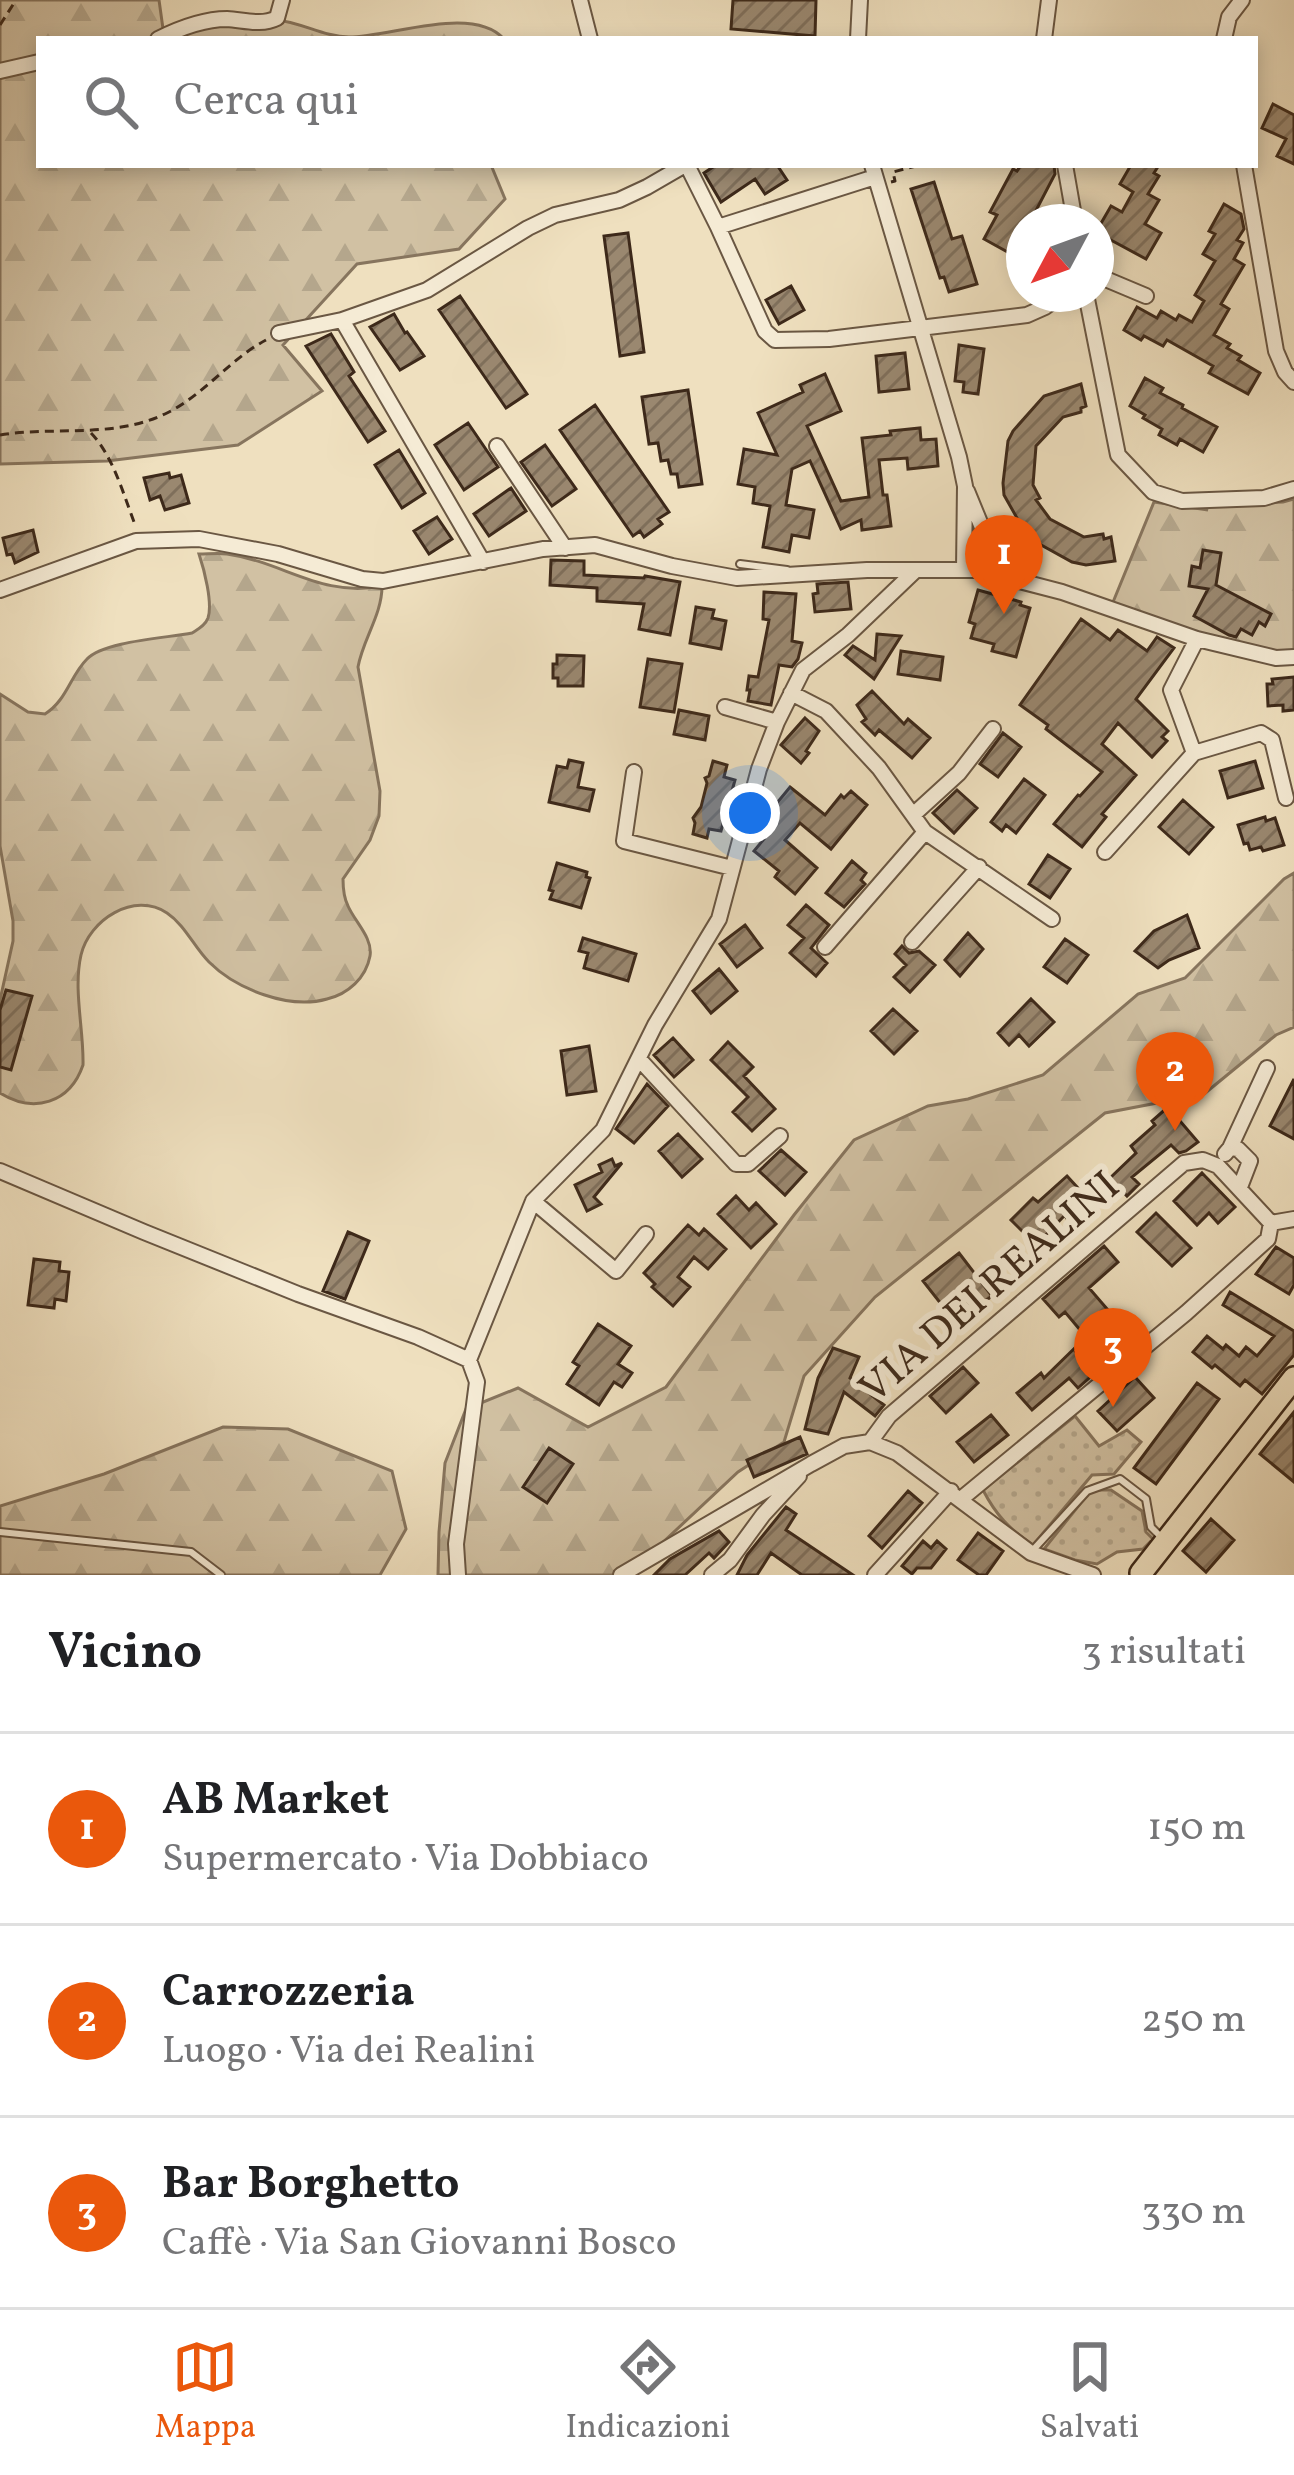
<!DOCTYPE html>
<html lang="it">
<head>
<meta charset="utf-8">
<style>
	body { margin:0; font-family:Vollkorn,serif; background:#f2f2f2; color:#202124 }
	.compass { position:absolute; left:1006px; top:204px; width:108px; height:108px; border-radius:50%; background:#fff; box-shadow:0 6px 18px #0003; rotate:229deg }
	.you { position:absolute; left:750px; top:813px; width:42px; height:42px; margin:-30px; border:9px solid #fff; border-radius:50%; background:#1a73e8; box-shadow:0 0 0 18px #1a73e833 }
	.badge { display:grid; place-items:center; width:78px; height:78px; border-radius:50%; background:#ea580c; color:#fff; font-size:39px; font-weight:700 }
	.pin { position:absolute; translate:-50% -99px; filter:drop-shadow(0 3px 6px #0008) }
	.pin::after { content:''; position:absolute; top:63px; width:42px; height:36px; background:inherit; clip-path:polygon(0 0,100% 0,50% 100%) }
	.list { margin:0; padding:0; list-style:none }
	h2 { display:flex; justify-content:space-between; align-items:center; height:156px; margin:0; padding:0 48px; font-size:51px }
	h2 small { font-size:39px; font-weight:400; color:#757577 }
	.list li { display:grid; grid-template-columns:78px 1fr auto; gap:36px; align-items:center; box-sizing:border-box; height:192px; padding:0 48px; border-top:3px solid #e0e0e0 }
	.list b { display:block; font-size:45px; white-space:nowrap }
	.list p { margin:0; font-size:39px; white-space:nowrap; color:#757577 }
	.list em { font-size:39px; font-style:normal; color:#757577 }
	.icon { flex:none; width:66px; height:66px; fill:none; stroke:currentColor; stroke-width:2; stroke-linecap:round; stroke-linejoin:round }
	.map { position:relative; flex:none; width:1294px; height:1575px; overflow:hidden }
	.search { position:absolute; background:#fff; box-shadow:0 6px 18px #0003; left:36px; right:36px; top:36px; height:132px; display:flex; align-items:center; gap:30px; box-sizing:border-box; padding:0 42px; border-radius:0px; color:#757577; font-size:45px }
	.sheet { height:732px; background:#fff }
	nav { display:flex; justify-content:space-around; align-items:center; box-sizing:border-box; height:168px; border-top:3px solid #e0e0e0; background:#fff; font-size:33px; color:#757577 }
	nav a { display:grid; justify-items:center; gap:6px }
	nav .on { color:#ea580c }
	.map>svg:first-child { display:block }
	.grass { fill:url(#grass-dots); stroke:#87755e; stroke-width:3 }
	.forest { fill:url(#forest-firs); stroke:#87755e; stroke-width:3 }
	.building { fill:url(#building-hatch); stroke:#3d291a; stroke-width:3 }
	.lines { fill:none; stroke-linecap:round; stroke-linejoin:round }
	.lane-casing { stroke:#6a5743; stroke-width:10 }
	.street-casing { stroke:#6a5743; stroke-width:18 }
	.primary-casing { stroke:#3d291a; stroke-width:26 }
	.path { stroke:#3d291a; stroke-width:3; stroke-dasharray:9 6; stroke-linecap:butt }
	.lane { stroke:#f5ebd5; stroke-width:6 }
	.street { stroke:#f5ebd5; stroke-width:14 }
	.primary { stroke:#efe0bf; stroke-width:21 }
	.labels { text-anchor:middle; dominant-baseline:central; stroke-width:12; stroke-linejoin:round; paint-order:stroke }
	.street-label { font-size:42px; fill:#3d291a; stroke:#f5ebd5 }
</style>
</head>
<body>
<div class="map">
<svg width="1294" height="1575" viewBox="0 0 1294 1575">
	<defs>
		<pattern id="grass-dots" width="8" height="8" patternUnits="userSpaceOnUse" patternTransform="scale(3)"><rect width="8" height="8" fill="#d1c1a3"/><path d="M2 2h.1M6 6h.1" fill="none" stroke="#b4a68c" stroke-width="1.8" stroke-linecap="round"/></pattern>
		<pattern id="forest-firs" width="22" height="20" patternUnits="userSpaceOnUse" patternTransform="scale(3)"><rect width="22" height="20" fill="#d1c1a3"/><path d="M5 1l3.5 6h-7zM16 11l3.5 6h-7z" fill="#b4a68c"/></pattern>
		<pattern id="building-hatch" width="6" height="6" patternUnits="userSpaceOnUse" patternTransform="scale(3)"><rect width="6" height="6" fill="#9a8870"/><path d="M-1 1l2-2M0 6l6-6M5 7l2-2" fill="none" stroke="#7f6f5b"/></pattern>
	</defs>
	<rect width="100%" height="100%" fill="#efe0bf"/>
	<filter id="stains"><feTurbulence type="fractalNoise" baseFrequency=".00167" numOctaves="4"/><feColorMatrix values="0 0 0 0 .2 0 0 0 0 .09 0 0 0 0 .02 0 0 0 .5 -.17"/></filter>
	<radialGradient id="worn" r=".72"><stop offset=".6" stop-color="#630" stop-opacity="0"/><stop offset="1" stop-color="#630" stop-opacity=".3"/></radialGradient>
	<path class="grass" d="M1075 1416 1099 1446 1127 1430 1141 1442 1114 1474 1092 1475 1033 1545C1009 1529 996 1515 983 1490Z
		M1095 1490H1111L1142 1511 1146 1532 1153 1539 1143 1549 1117 1552 1097 1564 1075 1560 1044 1549 1088 1494Z"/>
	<path class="forest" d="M0 0H159L164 36C199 28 239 16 276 20 301 22 324 37 349 37 391 37 473 4 504 39H39V165H491L505 199 459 249 357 264 283 345 322 391 238 445 107 461 0 464Z
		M1294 499V652C1237 657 1164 626 1111 607L1154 502 1208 510 1196 506 1283 502Z
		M199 554C208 554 219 553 227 554 284 562 321 598 382 586 382 615 363 639 358 667L380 791 379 816 370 840 343 879C343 889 344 898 348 906 355 922 373 938 370 956 366 978 348 994 327 999 289 1010 236 989 209 962 194 947 185 925 167 913 134 891 89 920 81 955 73 990 84 1030 83 1065 70 1103 34 1114 0 1093V1000L13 941V921L0 846V694L28 712 45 714C67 700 70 676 87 659 104 641 167 638 192 633 198 629 205 626 208 618 213 603 204 569 199 554Z
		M1294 873V1027L1276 1035 1204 1094 1105 1113 875 1297 804 1376 784 1442 738 1472 628 1575H438L439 1532 445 1463 466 1409 518 1388 588 1427 666 1387 794 1215 854 1140 928 1106 968 1099 1043 1075 1138 994 1185 978 1284 879Z
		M223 1427 288 1429 392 1471 406 1529 380 1575H0V1506L104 1474Z"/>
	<path class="building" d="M733 0H816L815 36 731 29Z
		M1273 104 1294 115V164L1277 156 1286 139 1262 128Z
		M716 165H777L787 180 765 194 755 179 721 202 704 173Z
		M1021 165H1054L1055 174 1030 222H1024V233L1013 255 984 239 997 215 990 212 1013 169 1017 171Z
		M1131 165H1159L1154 173 1159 176 1148 194 1159 200 1145 224 1161 233 1146 259 1096 232 1111 206 1122 212 1133 192 1120 184Z
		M934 182 952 239 962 236 977 284 949 292 944 277 940 278 911 189Z
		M1224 204 1241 214 1244 229 1237 240 1243 243 1234 259 1244 265 1221 304 1229 309 1214 335 1230 344 1227 348 1241 356 1238 360 1260 373 1248 394 1209 373 1213 366 1167 340 1163 346 1144 336 1141 340 1124 330 1137 307 1157 318 1161 311 1176 320 1179 315 1192 322 1204 301 1195 295 1215 261 1203 254 1215 234 1209 231Z
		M628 233 644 352 620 356 604 236Z
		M791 286 804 310 779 324 766 300Z
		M460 296 527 394 506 408 439 310Z
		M394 314 405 333 407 332 424 356 400 370 370 327Z
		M331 334 354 372 349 376 385 431 368 442 306 346Z
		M959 345 984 349 978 394 963 392 964 382 955 381Z
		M905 353 909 389 879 392 876 356Z
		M825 374 841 411 807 426 841 501 869 497 862 438 891 435 890 431 920 428 921 440 936 439 938 466 908 469 907 458 879 460 883 495H887L891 526 862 530 861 520 841 529 810 461 792 469 786 505 814 510 809 538 792 535 789 552 763 547 770 506 753 503 755 487 738 484 744 449 777 455 758 413 803 392 800 385Z
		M1145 378 1163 388 1160 393 1183 405 1182 408 1217 427 1203 452 1180 439 1177 445 1159 435 1162 429 1143 418 1145 415 1130 406Z
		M1081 384 1086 406 1081 408V412L1063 417 1036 446 1033 485 1040 498 1036 500 1050 519 1084 537 1103 534 1104 539 1111 537 1115 561 1086 565 1072 562 1034 541 1026 534 1004 495 1003 483 1008 441 1013 431 1044 396Z
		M688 390 702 484 679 487 677 474H671L668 460 661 461 658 443 649 444 642 397Z
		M595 405 669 512 658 519 662 524 644 537 640 531 633 536 560 430Z
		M468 423 498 467 464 490 435 445Z
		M545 445 576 489 552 506 521 462Z
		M399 450 425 493 402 508 375 465Z
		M169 473 170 478 181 475 189 503 165 510 160 496 150 500 144 478Z
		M511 488 526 511 489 536 474 514Z
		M437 517 452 539 429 554 414 531Z
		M33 530 38 552 15 563 12 554 7 555 3 538Z
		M1203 550 1221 553 1216 585 1271 614 1265 626 1259 622 1252 635 1241 629 1236 637 1229 635 1194 616 1208 589 1189 586 1192 566 1200 568Z
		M551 560 584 561V575L644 578 645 576 680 582 670 635 639 629 644 604 597 601V588L550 585Z
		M848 582 851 609 815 612 813 594 818 593 817 584Z
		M978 590 1021 602 1020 605 1030 608 1016 657 992 651 994 644 971 638 975 624 969 622Z
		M764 592 796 594 792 641 802 643 798 659 792 667 779 665 771 705 748 701 750 690H747L749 676 758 677 769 620 763 619Z
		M696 607 714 610 712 618 726 621 721 649 690 643Z
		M1081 619 1110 640 1118 630 1147 651 1157 637 1174 648 1136 699 1168 731 1162 737 1167 741 1152 757 1118 723 1102 744 1136 775 1102 814 1106 817 1082 847 1054 824 1078 795 1080 796 1102 772 1046 729 1048 725 1020 705Z
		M877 634 901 636 874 679 845 655 853 646 875 660Z
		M901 651 943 657 940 680 898 674Z
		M557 655 584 656 583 686H558V678H553V664H557Z
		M648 659 682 664 674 712 640 707Z
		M1294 677V710L1283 711V705L1268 706 1267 684H1273L1272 679Z
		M872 691 904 724 908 719 930 738 912 758 879 730 875 735 862 722 866 719 857 705Z
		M679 710 709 716 705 740 674 734Z
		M805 718 819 731 806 751 809 753 801 763 781 745Z
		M1003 733 1021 747 998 777 980 764Z
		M569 760 583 763 578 787 594 790 589 811 549 802 557 766 567 768Z
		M713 761 727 765 724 777 735 780 721 831 709 829 707 838 693 834 695 823 693 818 701 807 707 783 705 778 709 776Z
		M1255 761 1263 788 1228 798 1220 771Z
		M1024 779 1045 795 1016 833 1006 825 1002 831 991 822Z
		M790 787 825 815 841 795 844 798 851 791 867 805 831 849 800 823 785 840 817 868 795 894 775 877 779 871 754 851 764 839 758 834 776 812 772 809Z
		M957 790 977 808 954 833 933 813Z
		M1183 800 1213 827 1189 854 1159 827Z
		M1265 817 1266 821 1275 818 1284 845 1263 851 1261 847 1250 850 1248 843 1244 844 1238 825Z
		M1048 855 1070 869 1050 898 1029 884Z
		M852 861 866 873 861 880 865 884 844 907 826 893Z
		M557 863 587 872 586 877 590 878 581 908 550 899 553 891 549 890Z
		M806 905 829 925 811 948 827 963 816 976 790 953 804 938 788 925Z
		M1187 915 1199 948 1169 960 1158 968 1135 951 1154 931Z
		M745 925 762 948 737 967 720 944Z
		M968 933 983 949 960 976 945 960Z
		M583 938 636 954 628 981 584 968 588 953 579 951Z
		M1065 939 1088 955 1067 983 1044 967Z
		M902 946 909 953 919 951 935 965 910 992 894 977 906 965 895 954Z
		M719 969 737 991 711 1013 693 991Z
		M6 990 32 996 11 1070 0 1067V1010Z
		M1031 999 1054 1022 1029 1046 1019 1035 1009 1045 998 1033Z
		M893 1009 917 1031 894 1054 871 1031Z
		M673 1038 693 1060 674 1077 654 1055Z
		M728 1042 753 1067 744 1076 775 1109 752 1131 733 1112 748 1097 711 1060Z
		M589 1046 596 1091 567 1095 561 1051Z
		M1294 1079V1139L1270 1126Z
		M647 1084 668 1106 634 1143 616 1129Z
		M1168 1107 1198 1142 1186 1151 1179 1153 1171 1145 1132 1177 1139 1184 1127 1196 1110 1178 1136 1153 1131 1146 1155 1125 1152 1121Z
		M678 1134 702 1159 682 1177 659 1151Z
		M781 1150 806 1172 785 1195 759 1171Z
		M612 1159 615 1166 622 1163 594 1197 601 1204 587 1211 575 1185 602 1172 599 1165Z
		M1202 1173 1235 1207 1218 1223 1209 1213 1197 1225 1174 1201Z
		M1067 1176 1087 1198 1066 1217 1065 1215 1036 1245 1011 1220 1033 1198 1038 1202Z
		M736 1196 749 1210 756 1203 776 1224 751 1248 718 1214Z
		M1156 1213 1191 1248 1172 1266 1137 1232Z
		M688 1225 699 1235 704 1229 726 1249 708 1269 694 1257 678 1277 690 1287 673 1306 652 1287 655 1284 644 1273Z
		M348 1232 369 1241 345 1299 323 1291Z
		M1104 1246 1118 1262 1089 1288 1126 1331 1076 1352 1096 1372 1078 1388 1069 1378 1032 1410 1017 1393 1041 1373 1044 1378 1086 1337 1065 1312 1059 1317 1043 1299Z
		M1276 1247 1294 1258V1285L1289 1294 1256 1274Z
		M959 1253 992 1296 956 1323 923 1281Z
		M34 1259 60 1262 59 1271 69 1272 66 1301 55 1299 54 1308 28 1305Z
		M1230 1292 1294 1331V1355L1262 1394 1245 1380 1240 1386 1215 1365 1212 1368 1193 1352 1207 1336 1223 1349 1226 1345 1239 1356 1246 1347 1257 1356 1274 1336 1223 1305Z
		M598 1324 631 1346 618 1364 632 1373 622 1387 614 1382 599 1405 567 1384 579 1366 573 1362Z
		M833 1348 859 1357 850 1378 884 1405 875 1416 844 1392 828 1434 805 1429 818 1378Z
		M963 1367 978 1383 946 1413 930 1396Z
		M1135 1377 1154 1398 1117 1431 1098 1411Z
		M1197 1383 1219 1399 1156 1484 1134 1468Z
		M1294 1412V1482L1260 1454Z
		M991 1415 1008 1435 974 1462 957 1442Z
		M800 1437 807 1454 754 1477 747 1460Z
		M549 1448 573 1464 547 1503 523 1487Z
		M908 1491 922 1503 882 1548 869 1536Z
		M786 1507 796 1514 786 1530 853 1575H802L771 1553 757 1575H737L747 1555Z
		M1211 1519 1234 1540 1206 1572 1183 1551Z
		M719 1531 729 1542 714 1558 709 1553 685 1575H654L670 1559Z
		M978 1533 1003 1551 986 1575H979L958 1560Z
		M923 1541 931 1548 937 1541 946 1549 931 1568H917L912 1574 902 1566Z"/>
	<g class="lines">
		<g class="lane-casing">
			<path id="lane" d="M740 564 787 570
				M0 1532 191 1552 221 1575
				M1033 1550 1087 1491 1120 1479 1146 1499 1151 1527 1161 1537"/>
		</g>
		<g class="street-casing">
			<path id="street" d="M580 0 590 39
				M158 39C178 29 204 19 227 19 244 20 261 26 277 18L282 0
				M858 39 860 0
				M1044 39 1049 0
				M1224 39 1229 17 1242 0
				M0 71 39 62
				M687 165 718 227 765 331 775 340 829 339 1027 315 1045 307 1063 294
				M872 165 959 457 965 486 964 570
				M1065 165 1075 222
				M1244 165 1276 351 1285 372 1294 382
				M718 227 875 177
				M1096 275 1146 296
				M1086 294 1118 455 1153 492 1182 501 1264 498 1294 489
				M342 320 483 562
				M279 333 342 320 427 290 528 228 555 215 619 200 647 187 685 165
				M497 446 565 548
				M967 491 1002 576
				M0 590 136 541 199 539 278 554 362 579 383 581 543 549 595 545 672 566 737 578 867 570H977L1062 592 1197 639 1276 658 1294 657
				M791 693 826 711 879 768 925 832 1052 919
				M725 707 777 722
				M1194 753 1171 690 1197 639
				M634 772 624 841 732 868
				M913 815 959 773 993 729
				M1105 852 1194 753 1261 733 1272 740 1286 798
				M912 942 979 867
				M825 947 925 832
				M639 1059 736 1164H748L780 1136
				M1230 1148 1267 1068
				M1225 1154 1230 1148 1238 1149 1250 1161 1240 1187
				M0 1171 144 1232 298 1294 418 1337 469 1360 477 1382 456 1544 458 1575
				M533 1201 616 1271 646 1234
				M1271 1223 1294 1219
				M469 1360 533 1201 603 1130 655 1025 719 919 759 769 777 722 803 670 848 635 916 570
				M870 1442 889 1416 1184 1163 1203 1160 1218 1166 1271 1223
				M961 1499 1186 1313 1268 1239 1271 1223
				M621 1575 811 1464 844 1446 870 1442 897 1453 1031 1553 1093 1575
				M712 1575 730 1560 763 1515 799 1476
				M875 1575 951 1491"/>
		</g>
		<g class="primary-casing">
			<path id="primary" d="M1141 1573 1294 1378"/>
		</g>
		<path class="path" d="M0 25 16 0
			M891 182 895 181 893 172 920 165
			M91 433C114 457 124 497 136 527
			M0 435C57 426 114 439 167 413 205 394 230 359 266 340"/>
		<use href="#lane" class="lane"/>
		<use href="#street" class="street"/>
		<use href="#primary" class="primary"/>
	</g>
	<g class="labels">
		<g class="street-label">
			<text transform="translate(991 1289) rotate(-41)">VIA DEI REALINI</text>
		</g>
	</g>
	<rect width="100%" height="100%" filter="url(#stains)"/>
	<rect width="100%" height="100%" fill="url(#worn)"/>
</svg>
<svg class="compass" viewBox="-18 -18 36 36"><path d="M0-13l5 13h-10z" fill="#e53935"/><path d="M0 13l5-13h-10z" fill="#757577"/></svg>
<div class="you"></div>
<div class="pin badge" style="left:1004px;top:614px">1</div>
<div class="pin badge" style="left:1175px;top:1131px">2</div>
<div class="pin badge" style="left:1113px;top:1407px">3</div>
<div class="search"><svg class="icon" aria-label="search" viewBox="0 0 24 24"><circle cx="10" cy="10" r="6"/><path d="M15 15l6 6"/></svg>Cerca qui</div>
</div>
<section class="sheet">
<h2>Vicino<small>3 risultati</small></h2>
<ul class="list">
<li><span class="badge">1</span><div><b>AB Market</b><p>Supermercato · Via Dobbiaco</p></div><em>150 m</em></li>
<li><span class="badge">2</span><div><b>Carrozzeria</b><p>Luogo · Via dei Realini</p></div><em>250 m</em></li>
<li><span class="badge">3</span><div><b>Bar Borghetto</b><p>Caffè · Via San Giovanni Bosco</p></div><em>330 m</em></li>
</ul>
</section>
<nav>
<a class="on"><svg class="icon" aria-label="map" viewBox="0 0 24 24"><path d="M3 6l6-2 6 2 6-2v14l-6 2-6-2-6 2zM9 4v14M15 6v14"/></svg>Mappa</a>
<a><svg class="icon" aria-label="directions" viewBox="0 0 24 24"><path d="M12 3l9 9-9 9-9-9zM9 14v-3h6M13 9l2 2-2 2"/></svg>Indicazioni</a>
<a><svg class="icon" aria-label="saved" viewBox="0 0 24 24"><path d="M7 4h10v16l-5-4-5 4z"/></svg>Salvati</a>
</nav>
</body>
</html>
